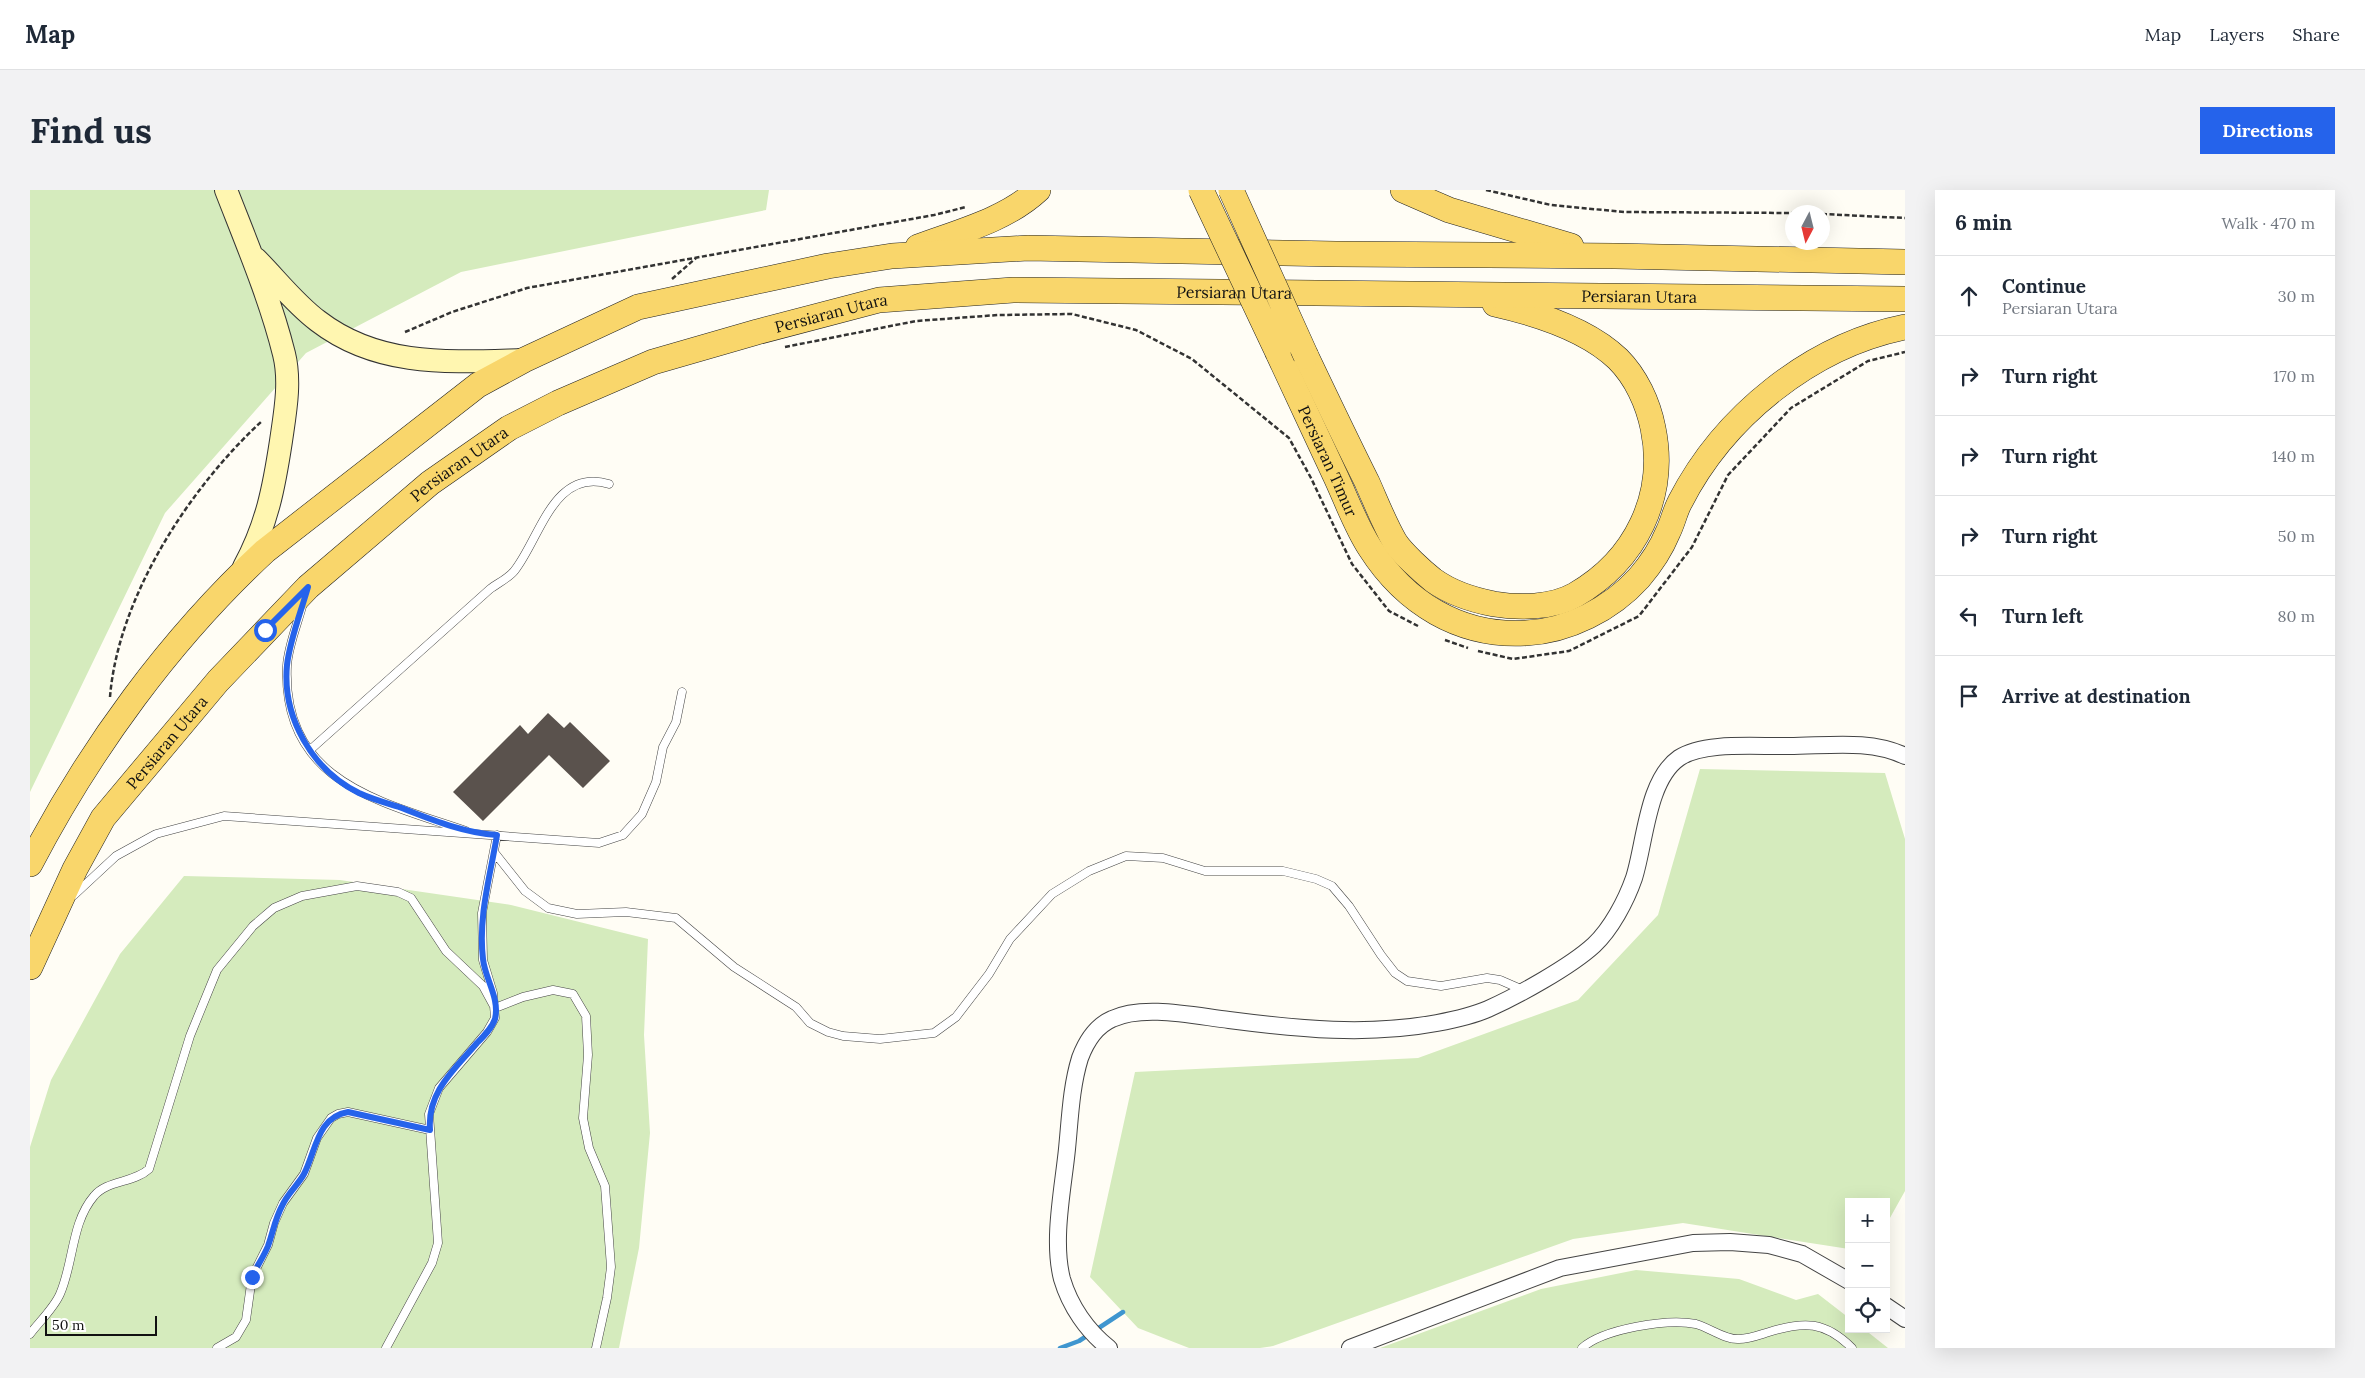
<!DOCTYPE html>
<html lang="en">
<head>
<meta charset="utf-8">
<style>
	body { margin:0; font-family:Lora,serif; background:#f2f2f3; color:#1f2937 }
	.controls { position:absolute; right:15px; bottom:15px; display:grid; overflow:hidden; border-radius:0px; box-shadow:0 5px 20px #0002 }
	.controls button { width:45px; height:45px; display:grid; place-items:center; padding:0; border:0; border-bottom:1px solid #e0e1e3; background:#fff; color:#1f2937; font:25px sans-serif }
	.compass { position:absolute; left:1755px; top:15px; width:45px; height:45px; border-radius:50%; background:#fff; box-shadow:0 5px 20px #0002; rotate:187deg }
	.scale { position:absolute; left:15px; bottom:12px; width:112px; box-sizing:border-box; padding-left:5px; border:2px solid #111; border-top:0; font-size:14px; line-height:18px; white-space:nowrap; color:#111; -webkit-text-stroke:4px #fff; paint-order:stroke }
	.stop { position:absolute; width:15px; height:15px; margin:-11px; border:4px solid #2563eb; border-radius:50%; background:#fff }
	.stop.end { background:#2563eb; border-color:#fff; box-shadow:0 1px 5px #0008 }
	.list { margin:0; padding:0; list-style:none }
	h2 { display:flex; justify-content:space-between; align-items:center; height:65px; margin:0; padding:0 20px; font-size:21px }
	h2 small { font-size:16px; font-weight:400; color:#747a83 }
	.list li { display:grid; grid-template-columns:32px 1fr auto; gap:15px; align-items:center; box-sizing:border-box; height:80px; padding:0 20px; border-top:1px solid #e0e1e3 }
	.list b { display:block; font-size:19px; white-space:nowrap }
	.list p { margin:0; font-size:16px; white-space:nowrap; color:#747a83 }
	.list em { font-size:16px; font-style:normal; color:#747a83 }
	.icon { flex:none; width:28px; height:28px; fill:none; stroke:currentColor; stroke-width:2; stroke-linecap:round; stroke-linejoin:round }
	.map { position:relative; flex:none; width:1875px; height:1158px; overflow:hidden; border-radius:0px }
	header { display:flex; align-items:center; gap:30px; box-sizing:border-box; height:70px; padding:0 25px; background:#fff; border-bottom:1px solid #e0e1e3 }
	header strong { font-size:24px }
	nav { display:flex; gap:28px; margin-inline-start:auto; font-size:18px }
	.intro { display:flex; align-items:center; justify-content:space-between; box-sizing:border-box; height:120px; padding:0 30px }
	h1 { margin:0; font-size:35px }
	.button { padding:12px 22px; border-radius:0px; background:#2563eb; color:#fff; font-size:18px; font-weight:700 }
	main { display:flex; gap:30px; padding:0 30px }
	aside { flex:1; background:#fff; border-radius:0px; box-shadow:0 5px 20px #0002 }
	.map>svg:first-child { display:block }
	.green { fill:#d5ebbd }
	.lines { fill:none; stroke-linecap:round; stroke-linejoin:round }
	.stream { stroke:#3f96cf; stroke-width:4.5 }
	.building { fill:#5a524d }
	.lane-casing { stroke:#444; stroke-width:9 }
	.street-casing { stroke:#444; stroke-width:18 }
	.secondary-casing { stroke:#333; stroke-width:24 }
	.primary-casing { stroke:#222; stroke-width:26 }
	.path { stroke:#333; stroke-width:2.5; stroke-dasharray:5 2.5; stroke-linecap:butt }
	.lane { stroke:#fff; stroke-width:8 }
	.street { stroke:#fff; stroke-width:16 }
	.secondary { stroke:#fff6b0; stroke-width:22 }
	.primary { stroke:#f9d66b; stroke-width:25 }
	.primary-bridge-casing { stroke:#222; stroke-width:26; stroke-linecap:butt }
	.primary-bridge { stroke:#f9d66b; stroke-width:25 }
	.route { stroke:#2563eb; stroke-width:6 }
	.labels { text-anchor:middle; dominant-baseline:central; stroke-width:5; stroke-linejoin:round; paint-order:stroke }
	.street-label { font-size:16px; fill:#111; stroke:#fff }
</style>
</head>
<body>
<header>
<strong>Map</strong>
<nav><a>Map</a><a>Layers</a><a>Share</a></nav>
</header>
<div class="intro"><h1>Find us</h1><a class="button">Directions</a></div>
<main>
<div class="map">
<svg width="1875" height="1158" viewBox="0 0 1875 1158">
	<rect width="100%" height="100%" fill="#fffdf5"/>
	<path class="green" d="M0 0H739L736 20 431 82 276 163 135 323 0 602Z
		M1670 579 1855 583 1875 649V1001L1856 1035V1012H1819V1059L1653 1033 1543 1049 1243 1156 1230 1158H1159L1108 1138 1060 1087 1105 882 1388 868 1548 810 1628 725Z
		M154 686 310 690 481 715 618 749 614 845 620 943 609 1058 589 1158H0V957L21 890 90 764Z
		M1606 1080 1709 1089 1766 1110 1788 1104 1819 1128V1139H1834L1858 1158H1350L1511 1099Z"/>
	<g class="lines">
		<path class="stream" d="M1030 1158 1049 1151 1093 1122"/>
	</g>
	<path class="building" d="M518 523 534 538 540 532 580 571 553 598 519 565 453 631 423 602 490 535 498 544Z"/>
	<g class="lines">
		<g class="lane-casing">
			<path id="lane" d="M273 413C268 433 258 456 257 476 252 592 349 611 436 641
				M280 560 460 399C468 393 479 388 485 380 510 348 524 277 579 294
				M464 662 495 701 518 718 547 724 596 722 646 728 704 777 766 817 780 833 798 842 813 846 850 849 904 843 926 827 959 784 980 749 1022 704 1059 681 1096 666 1133 668 1175 681H1253L1286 689 1302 696 1319 716 1351 765 1365 783 1377 791 1411 796 1457 788 1470 790 1493 800
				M44 705 86 666 126 644 194 626 569 653 593 645 612 624 626 592 633 557 646 532 652 502
				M465 818 493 807 523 800 543 804 556 826 558 865 553 928 559 958 575 996 581 1077 577 1108 566 1158
				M0 1144C9 1132 24 1118 30 1104 44 1072 41 1033 64 1006 77 990 104 993 119 979L160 846 187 780 223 736 244 718 272 706 327 696 368 702 381 708 416 761 453 796 465 818
				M187 1158 206 1147 216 1130 222 1087 238 1055 244 1033 253 1013 274 984 287 948 301 928 308 924 318 922 400 940
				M356 1158 402 1073 408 1053 399 924 409 898 457 842 465 828 463 803 453 770 452 723 467 645
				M1552 1158C1573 1139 1638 1128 1666 1134 1680 1138 1695 1150 1709 1149 1719 1149 1729 1145 1739 1142 1774 1131 1795 1131 1822 1158"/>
		</g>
		<g class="street-casing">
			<path id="street" d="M1856 1116 1875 1129
				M1079 1158C1057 1141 1040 1116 1032 1089 1022 1050 1033 999 1037 959 1040 929 1041 897 1050 868 1056 852 1066 836 1082 829 1113 814 1165 826 1199 830 1268 839 1338 846 1407 833 1423 830 1442 826 1458 819 1487 806 1540 777 1564 755 1581 739 1596 711 1604 688 1615 654 1617 590 1649 568 1674 551 1729 557 1759 556 1797 556 1840 549 1875 566
				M1320 1158 1530 1078 1663 1053 1700 1052 1739 1055 1772 1064 1819 1091"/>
		</g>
		<g class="secondary-casing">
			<path id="secondary" d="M196 0C217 54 240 108 254 164 261 192 255 223 251 251 244 297 237 335 214 377
				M226 69C246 89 265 114 288 131 349 178 422 172 494 170"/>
		</g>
		<g class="primary-casing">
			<g id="primary">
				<path d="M1373 0 1419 20 1541 56"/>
				<path d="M888 57C928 42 976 30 1008 0"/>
				<path id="s1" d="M1248 163C1267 203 1285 243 1304 283 1316 308 1325 335 1340 358 1375 413 1430 447 1496 443 1538 441 1581 419 1609 388 1621 374 1631 359 1638 342 1643 332 1645 321 1650 312 1694 226 1781 156 1875 137"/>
				<path d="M1276 166C1296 208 1316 250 1337 292 1346 312 1354 333 1365 352 1372 363 1393 382 1403 390 1421 403 1443 410 1464 414 1489 418 1522 418 1545 405 1606 370 1637 306 1623 238 1618 213 1606 187 1588 169 1557 139 1505 123 1465 114"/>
				<path d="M0 674C60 559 140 449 235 361L448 195 494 170 608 117 798 76 862 66 998 58 1306 64 1585 66 1875 72"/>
				<path id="s2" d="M0 777 45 679 73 628 188 491 278 397 400 293 479 238 528 213 623 172 727 142 849 110 983 100 1875 109"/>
			</g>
		</g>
		<path class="path" d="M1456 0 1521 15 1594 22 1762 23
			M1792 24 1875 28
			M642 89 666 68
			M375 142 422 122 497 98 904 25 936 17
			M755 157 886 131 968 125 1042 124 1106 140 1162 169 1259 248 1281 288 1322 374 1359 421 1388 436
			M1415 450 1438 458
			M1448 461 1483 469 1539 461 1609 426 1662 357 1698 285 1761 218 1838 171 1875 162
			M80 507C88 407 160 297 232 231"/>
		<use href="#lane" class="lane"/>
		<use href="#street" class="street"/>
		<use href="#secondary" class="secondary"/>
		<use href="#primary" class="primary"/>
		<g class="primary-bridge-casing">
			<path id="primary-bridge" d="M1171 0 1248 163
				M1201 0 1276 166"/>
		</g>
		<use href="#primary-bridge" class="primary-bridge"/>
	</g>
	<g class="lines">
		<path class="route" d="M222 1087C227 1076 234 1066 238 1056 243 1042 245 1029 252 1016 257 1004 268 995 274 984 286 961 287 927 318 922L400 940C397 902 424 880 447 853 454 846 462 838 465 829 470 808 455 789 453 769 448 727 460 687 467 645 433 643 400 629 369 617 356 613 342 609 329 603 282 580 252 527 257 475 260 449 271 422 278 397L235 440"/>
	</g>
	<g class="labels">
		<g class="street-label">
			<text stroke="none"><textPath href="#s2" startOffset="1480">Persiaran Utara</textPath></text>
			<text stroke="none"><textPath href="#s2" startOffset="1885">Persiaran Utara</textPath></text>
			<text stroke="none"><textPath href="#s2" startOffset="1075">Persiaran Utara</textPath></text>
			<text stroke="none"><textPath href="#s1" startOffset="119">Persiaran Timur</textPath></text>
			<text stroke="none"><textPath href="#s2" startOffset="670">Persiaran Utara</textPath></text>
			<text stroke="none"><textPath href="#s2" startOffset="265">Persiaran Utara</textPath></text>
		</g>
	</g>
</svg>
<div class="controls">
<button>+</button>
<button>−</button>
<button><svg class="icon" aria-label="locate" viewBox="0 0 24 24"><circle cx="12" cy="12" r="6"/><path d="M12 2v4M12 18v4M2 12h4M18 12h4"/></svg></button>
</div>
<svg class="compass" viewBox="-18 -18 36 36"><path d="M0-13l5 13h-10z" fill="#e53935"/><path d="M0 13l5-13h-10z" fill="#747a83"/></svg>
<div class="scale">50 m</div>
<div class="stop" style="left:235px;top:440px"></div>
<div class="stop end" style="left:222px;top:1087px"></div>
</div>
<aside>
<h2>6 min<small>Walk · 470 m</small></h2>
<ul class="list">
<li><svg class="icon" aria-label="ahead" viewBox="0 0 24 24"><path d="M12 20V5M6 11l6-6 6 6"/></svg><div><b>Continue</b><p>Persiaran Utara</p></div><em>30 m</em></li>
<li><svg class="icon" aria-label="right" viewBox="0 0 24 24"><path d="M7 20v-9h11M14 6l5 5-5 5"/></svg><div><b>Turn right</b></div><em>170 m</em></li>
<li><svg class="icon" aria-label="right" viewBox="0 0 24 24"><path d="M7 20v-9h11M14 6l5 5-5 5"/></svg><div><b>Turn right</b></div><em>140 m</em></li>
<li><svg class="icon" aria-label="right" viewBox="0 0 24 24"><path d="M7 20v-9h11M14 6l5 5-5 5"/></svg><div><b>Turn right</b></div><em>50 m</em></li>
<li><svg class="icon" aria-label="left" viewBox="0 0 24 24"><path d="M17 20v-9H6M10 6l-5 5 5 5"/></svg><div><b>Turn left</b></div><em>80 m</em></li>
<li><svg class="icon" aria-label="arrive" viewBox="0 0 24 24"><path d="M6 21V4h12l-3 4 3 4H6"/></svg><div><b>Arrive at destination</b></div></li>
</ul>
</aside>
</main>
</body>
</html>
